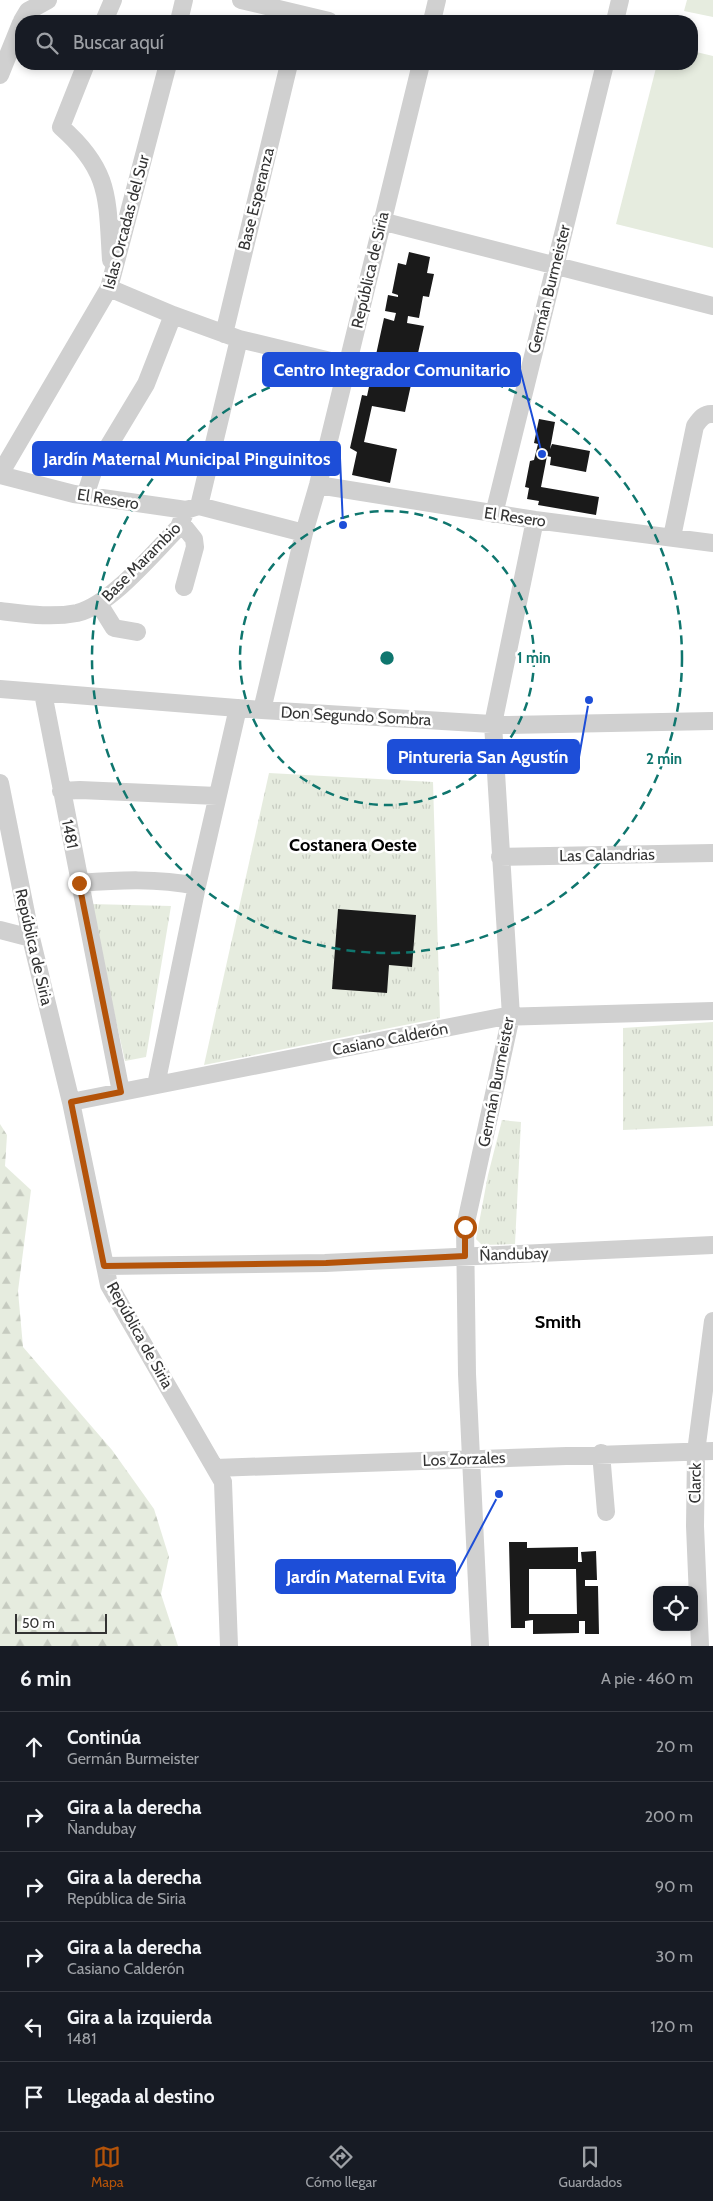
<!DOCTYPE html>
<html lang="es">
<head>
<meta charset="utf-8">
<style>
	body { margin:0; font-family:Cabin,sans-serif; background:#242831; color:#f1f3f6 }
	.controls { position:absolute; right:15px; bottom:15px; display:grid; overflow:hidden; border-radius:10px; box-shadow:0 2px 8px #0003 }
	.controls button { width:45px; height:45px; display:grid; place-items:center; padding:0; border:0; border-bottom:1px solid #363941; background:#171b24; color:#f1f3f6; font:25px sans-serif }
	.scale { position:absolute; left:15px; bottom:12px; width:92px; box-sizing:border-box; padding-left:5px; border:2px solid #333; border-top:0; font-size:14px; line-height:18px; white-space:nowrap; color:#333; -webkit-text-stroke:4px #fff; paint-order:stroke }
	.stop { position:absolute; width:15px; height:15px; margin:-11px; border:4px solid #b45309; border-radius:50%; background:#fff }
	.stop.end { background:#b45309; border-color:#fff; box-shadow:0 1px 5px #0008 }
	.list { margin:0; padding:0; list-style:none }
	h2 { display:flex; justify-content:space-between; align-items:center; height:65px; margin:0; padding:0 20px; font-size:21px }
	h2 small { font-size:16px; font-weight:400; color:#9ea1a6 }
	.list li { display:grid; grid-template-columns:32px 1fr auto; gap:15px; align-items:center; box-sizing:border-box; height:70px; padding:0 20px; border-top:1px solid #363941 }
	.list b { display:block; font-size:19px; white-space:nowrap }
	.list p { margin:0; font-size:16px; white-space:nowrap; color:#9ea1a6 }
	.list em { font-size:16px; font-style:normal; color:#9ea1a6 }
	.icon { flex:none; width:28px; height:28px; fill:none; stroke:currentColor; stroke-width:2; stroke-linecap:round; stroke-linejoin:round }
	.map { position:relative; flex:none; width:713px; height:1646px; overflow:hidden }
	.search { position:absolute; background:#171b24; box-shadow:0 2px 8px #0003; left:15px; right:15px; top:15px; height:55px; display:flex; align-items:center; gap:12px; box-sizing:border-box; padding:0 18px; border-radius:20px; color:#9ea1a6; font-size:19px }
	.sheet { height:485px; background:#171b24 }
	nav { display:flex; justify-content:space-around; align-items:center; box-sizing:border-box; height:70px; border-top:1px solid #363941; background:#171b24; font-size:14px; color:#9ea1a6 }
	nav a { display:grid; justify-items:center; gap:2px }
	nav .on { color:#b45309 }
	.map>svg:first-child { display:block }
	.grass { fill:#e6ecdf }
	.forest { fill:url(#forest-firs) }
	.park { fill:url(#park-tufts) }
	.building { fill:#1a1a1a; fill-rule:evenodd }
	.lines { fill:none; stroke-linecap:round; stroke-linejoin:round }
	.minor { stroke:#d0d0d0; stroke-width:18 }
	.route { stroke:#b45309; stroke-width:6 }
	.ring { fill:none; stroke:#0f766e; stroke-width:2.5; stroke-dasharray:9 6 }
	.labels { text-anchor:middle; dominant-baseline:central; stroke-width:5; stroke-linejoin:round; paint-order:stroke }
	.street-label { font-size:16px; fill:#333; stroke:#fff }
	.neighbourhood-label { font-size:18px; font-weight:bold; fill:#000; stroke:#fff }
	.centre { fill:#0f766e; stroke:#fff; stroke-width:2.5 }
	.ring-label { font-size:15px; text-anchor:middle; font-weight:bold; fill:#0f766e; stroke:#fff; stroke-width:5; stroke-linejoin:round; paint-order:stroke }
	.leader { fill:none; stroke:#1d4ed8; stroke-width:2 }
	.callout-dot { fill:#1d4ed8; stroke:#fff; stroke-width:2 }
	.callout { fill:#1d4ed8; stroke:#1d4ed8; stroke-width:2 }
	.callout-label { font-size:18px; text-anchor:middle; font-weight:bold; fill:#fff }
</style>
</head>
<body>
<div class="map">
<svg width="713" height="1646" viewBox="0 0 713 1646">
	<defs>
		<pattern id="forest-firs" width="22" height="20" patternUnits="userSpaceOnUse" patternTransform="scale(1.25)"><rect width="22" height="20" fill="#e6ecdf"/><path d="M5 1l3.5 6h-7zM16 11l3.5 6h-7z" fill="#c6cbc0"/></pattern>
		<pattern id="park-tufts" width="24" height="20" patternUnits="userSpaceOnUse" patternTransform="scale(1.25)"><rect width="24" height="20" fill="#e6ecdf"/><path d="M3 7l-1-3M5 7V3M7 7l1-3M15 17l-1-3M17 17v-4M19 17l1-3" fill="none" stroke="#c6cbc0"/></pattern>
	</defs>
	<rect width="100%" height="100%" fill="#fff"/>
	<path class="grass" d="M687 0H713V17L684 11Z
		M692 51 713 56V248L616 224 657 64H692Z"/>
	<path class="forest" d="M0 1124 7 1135 5 1166 31 1190 18 1291 23 1347 112 1450 154 1509 169 1557 161 1594 178 1646H0Z"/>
	<path class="park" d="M269 773 433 782 440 1018 204 1065Z
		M90 904 171 906 146 1057 125 1061Z
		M713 1022V1126L623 1130V1028Z
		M502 1120 521 1122 515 1244 482 1245 476 1239 488 1175Z"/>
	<path class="building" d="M409 252 430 257 427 273 434 274 429 297 423 296 419 318 408 316 407 323 424 326 405 412 372 406 364 442 397 449 390 483 352 475 357 452 350 448 362 395 367 396 384 318 394 321 396 313 385 311 388 295 398 297V295L392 293 398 263 406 265Z
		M539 419 555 422 550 449 552 444 590 451 586 472 550 465 551 457 547 456 541 487 599 497 596 515 538 505 539 501 527 499 529 488 525 487 530 461 534 460 538 444 534 443Z
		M338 909 416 915 412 967 389 965 387 993 332 989Z
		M509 1542H527V1548L578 1547V1562H582L581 1552 596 1551 597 1580H585V1586H598L599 1634H585V1621H579V1633L533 1634V1620L525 1621V1628H511ZM529 1569H576L577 1614H529Z"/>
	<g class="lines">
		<path class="minor" d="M241 0 329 21
			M22 21 28 11 48 0
			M104 21 113 0
			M179 21 184 0
			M432 21 437 0
			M615 21 620 0
			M86 64 61 127C111 171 107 198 111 260
			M0 75 21 23
			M381 221 713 306
			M109 288 173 315 239 339 347 365
			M224 334 289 64
			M0 474 109 288 168 64
			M0 475 74 494 186 510 199 506 304 533
			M318 485 535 520 713 543
			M85 496 93 472 146 384 173 315
			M199 506 239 339
			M494 514 605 64
			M182 524 194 539 195 547 184 587
			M672 537 695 426C700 419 704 413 713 414
			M99 604 114 628 137 632
			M0 611C26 614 51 618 77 613 111 605 154 552 179 527L186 510
			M0 689 262 710 508 725 713 721
			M43 693 121 1092
			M262 710 304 533 318 485 421 64
			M0 783 31 938 71 1102 109 1285 223 1482 229 1646
			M61 791 80 790 217 796
			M500 857 713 853
			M79 883C119 880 157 878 197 886
			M0 930 31 938
			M156 1085 197 886 238 708
			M71 1102 501 1017 713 1011
			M105 1266 325 1263 713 1245
			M601 1453 606 1512
			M215 1468 713 1451
			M480 1646 467 1374 465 1227 511 1016 493 724 535 520
			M700 1646 695 1526 696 1452 713 1321"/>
	</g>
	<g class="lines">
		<path class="route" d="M79 883 121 1092 71 1102 104 1266 326 1263 465 1256V1227"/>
	</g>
	<g class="ring">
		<circle cx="387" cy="658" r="147"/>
		<circle cx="387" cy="658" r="295"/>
	</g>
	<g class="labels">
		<g class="street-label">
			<text transform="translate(256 199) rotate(-76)">Base Esperanza</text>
			<text transform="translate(126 222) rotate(-75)">Islas Orcadas del Sur</text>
			<text transform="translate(370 270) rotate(-77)">República de Siria</text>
			<text transform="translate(549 289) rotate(-76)">Germán Burmeister</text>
			<text transform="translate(108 499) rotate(9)">El Resero</text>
			<text transform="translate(515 517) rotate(8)">El Resero</text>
			<text transform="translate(141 562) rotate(-45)">Base Marambio</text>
			<text transform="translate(356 716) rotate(3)">Don Segundo Sombra</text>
			<text transform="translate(70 834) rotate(79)">1481</text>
			<text transform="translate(607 855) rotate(-1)">Las Calandrias</text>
			<text transform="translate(34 947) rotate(77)">República de Siria</text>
			<text transform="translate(390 1039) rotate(-11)">Casiano Calderón</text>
			<text transform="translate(496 1082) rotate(-79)">Germán Burmeister</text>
			<text transform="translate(514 1254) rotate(-2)">Ñandubay</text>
			<text transform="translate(140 1335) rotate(61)">República de Siria</text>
			<text transform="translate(464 1459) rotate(-2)">Los Zorzales</text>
			<text transform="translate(695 1483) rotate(-89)">Clarck</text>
		</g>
		<g class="neighbourhood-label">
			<text x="353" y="845">Costanera Oeste</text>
			<text x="558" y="1322">Smith</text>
		</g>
	</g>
	<circle cx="387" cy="658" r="8" class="centre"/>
	<g class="ring-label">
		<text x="534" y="663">1 min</text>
		<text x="664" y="764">2 min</text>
	</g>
	<path class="leader" d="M542 454L520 369M343 525L340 458M589 700L579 757M499 1494L455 1577"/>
	<g class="callout-dot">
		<circle cx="542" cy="454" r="5"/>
		<circle cx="343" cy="525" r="5"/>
		<circle cx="589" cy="700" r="5"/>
		<circle cx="499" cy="1494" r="5"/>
	</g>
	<g class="callout">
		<rect x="263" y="353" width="257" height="33" rx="5"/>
		<rect x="33" y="442" width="307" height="33" rx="5"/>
		<rect x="388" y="740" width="191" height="33" rx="5"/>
		<rect x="276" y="1560" width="179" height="33" rx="5"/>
	</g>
	<g class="callout-label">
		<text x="392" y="376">Centro Integrador Comunitario</text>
		<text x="187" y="465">Jardín Maternal Municipal Pinguinitos</text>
		<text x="483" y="763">Pintureria San Agustín</text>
		<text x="366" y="1583">Jardín Maternal Evita</text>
	</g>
</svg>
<div class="controls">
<button><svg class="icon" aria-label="locate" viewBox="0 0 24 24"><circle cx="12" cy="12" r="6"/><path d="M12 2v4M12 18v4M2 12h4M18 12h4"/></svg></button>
</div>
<div class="scale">50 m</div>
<div class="stop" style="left:465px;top:1227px"></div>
<div class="stop end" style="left:79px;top:883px"></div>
<div class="search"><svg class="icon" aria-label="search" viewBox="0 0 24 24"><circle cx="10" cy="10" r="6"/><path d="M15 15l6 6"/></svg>Buscar aquí</div>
</div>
<section class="sheet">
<h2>6 min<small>A pie · 460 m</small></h2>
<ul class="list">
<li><svg class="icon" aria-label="ahead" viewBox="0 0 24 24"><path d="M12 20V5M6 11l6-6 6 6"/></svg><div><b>Continúa</b><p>Germán Burmeister</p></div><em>20 m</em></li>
<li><svg class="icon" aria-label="right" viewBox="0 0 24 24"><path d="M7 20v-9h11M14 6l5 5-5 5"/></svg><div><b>Gira a la derecha</b><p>Ñandubay</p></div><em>200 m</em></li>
<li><svg class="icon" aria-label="right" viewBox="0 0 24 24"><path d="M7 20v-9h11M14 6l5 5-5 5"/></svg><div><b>Gira a la derecha</b><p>República de Siria</p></div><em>90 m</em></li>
<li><svg class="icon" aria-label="right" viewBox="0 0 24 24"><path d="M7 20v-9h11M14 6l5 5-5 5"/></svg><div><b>Gira a la derecha</b><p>Casiano Calderón</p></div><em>30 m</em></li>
<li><svg class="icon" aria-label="left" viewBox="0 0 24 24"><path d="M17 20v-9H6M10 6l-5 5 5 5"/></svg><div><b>Gira a la izquierda</b><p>1481</p></div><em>120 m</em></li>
<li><svg class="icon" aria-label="arrive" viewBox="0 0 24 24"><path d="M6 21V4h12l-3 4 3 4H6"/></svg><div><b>Llegada al destino</b></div></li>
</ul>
</section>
<nav>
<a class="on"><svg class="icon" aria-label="map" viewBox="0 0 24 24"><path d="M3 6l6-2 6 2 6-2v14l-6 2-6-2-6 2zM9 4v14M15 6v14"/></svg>Mapa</a>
<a><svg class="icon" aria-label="directions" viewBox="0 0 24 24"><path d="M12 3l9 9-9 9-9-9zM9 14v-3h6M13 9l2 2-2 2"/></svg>Cómo llegar</a>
<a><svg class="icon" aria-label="saved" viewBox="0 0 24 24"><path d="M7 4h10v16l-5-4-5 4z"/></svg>Guardados</a>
</nav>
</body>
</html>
